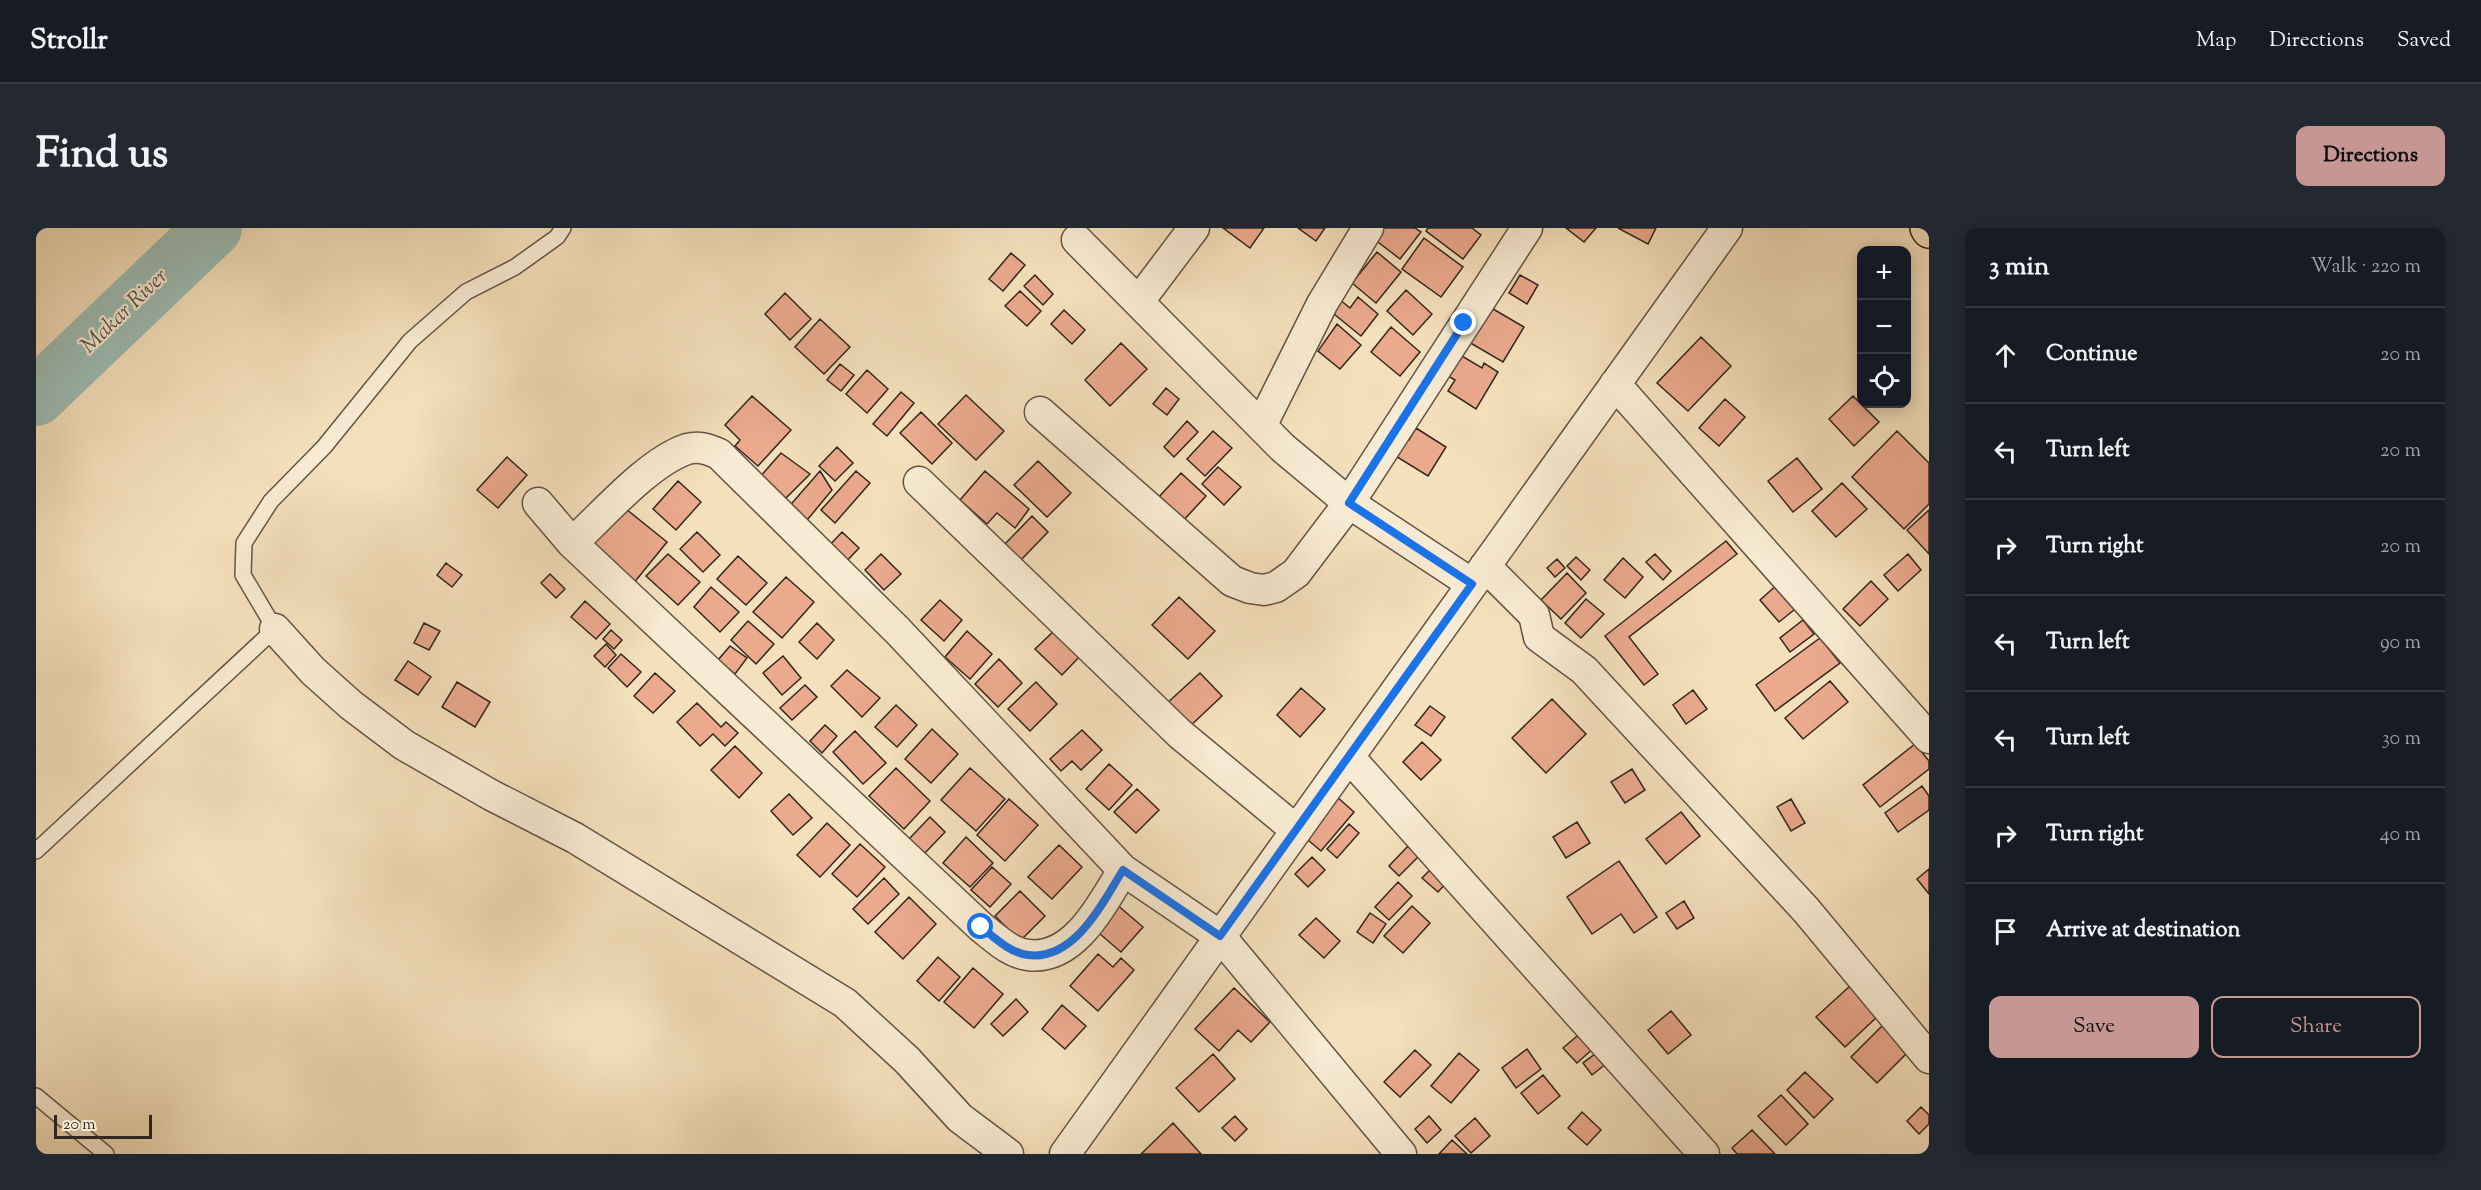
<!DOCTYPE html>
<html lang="en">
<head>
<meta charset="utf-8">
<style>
	body { margin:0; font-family:"Sorts Mill Goudy",serif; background:#242831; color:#f1f3f6 }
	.controls { position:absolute; right:18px; top:18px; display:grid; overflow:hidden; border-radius:12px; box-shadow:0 3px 15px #0003 }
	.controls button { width:54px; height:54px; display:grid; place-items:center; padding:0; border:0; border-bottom:2px solid #363941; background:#171b24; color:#f1f3f6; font:30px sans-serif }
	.scale { position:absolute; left:18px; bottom:15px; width:98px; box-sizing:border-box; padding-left:6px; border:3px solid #33261e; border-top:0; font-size:16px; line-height:21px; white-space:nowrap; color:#33261e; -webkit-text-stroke:4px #f8ebd3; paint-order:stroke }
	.stop { position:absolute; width:18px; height:18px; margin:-14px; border:4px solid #1a73e8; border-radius:50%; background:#fff }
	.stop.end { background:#1a73e8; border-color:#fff; box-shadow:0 2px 6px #0008 }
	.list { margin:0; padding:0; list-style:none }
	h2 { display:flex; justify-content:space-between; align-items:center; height:78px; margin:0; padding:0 24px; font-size:26px }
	h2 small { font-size:20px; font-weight:400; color:#9ea1a6 }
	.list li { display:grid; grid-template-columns:39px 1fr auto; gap:18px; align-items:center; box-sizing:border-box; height:96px; padding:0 24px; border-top:2px solid #363941 }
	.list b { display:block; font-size:22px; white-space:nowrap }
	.list em { font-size:20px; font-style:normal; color:#9ea1a6 }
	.actions { display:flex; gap:12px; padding:18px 24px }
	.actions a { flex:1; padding:14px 0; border:2px solid #c59692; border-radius:12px; text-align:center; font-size:21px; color:#c59692 }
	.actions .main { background:#c59692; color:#111 }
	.icon { flex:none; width:33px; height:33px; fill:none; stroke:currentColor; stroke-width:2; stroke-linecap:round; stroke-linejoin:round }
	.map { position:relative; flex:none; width:1893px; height:926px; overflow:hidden; border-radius:12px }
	header { display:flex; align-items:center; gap:36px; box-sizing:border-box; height:84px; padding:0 30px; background:#171b24; border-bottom:2px solid #363941 }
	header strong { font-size:28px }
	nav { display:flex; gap:33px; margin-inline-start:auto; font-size:21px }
	.intro { display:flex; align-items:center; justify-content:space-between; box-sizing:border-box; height:144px; padding:0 36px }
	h1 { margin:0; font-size:42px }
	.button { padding:15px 27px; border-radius:12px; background:#c59692; color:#111; font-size:21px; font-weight:700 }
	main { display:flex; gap:36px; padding:0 36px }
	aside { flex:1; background:#171b24; border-radius:12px; box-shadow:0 3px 15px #0003 }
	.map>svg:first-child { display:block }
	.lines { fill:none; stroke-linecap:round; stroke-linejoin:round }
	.river { stroke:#9cbcb5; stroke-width:58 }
	.building { fill:#eba98e; stroke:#33261e; stroke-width:1.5 }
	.service-casing { stroke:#635446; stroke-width:18 }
	.minor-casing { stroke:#635446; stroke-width:33 }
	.primary-casing { stroke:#33261e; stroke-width:36 }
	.service { stroke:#f8ebd3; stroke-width:15 }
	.minor { stroke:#f8ebd3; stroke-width:30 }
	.primary { stroke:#f4e0bc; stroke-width:33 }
	.route { stroke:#1a73e8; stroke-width:8 }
	.labels { text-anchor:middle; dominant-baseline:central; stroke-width:4.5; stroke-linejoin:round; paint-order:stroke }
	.water-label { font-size:22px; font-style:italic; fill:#52534b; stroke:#f8ebd3 }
</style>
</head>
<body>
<header>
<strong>Strollr</strong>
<nav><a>Map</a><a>Directions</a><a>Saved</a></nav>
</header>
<div class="intro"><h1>Find us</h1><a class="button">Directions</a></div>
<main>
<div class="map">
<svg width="1893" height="926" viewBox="0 0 1893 926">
	<rect width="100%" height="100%" fill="#f4e0bc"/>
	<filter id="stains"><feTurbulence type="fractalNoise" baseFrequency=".00333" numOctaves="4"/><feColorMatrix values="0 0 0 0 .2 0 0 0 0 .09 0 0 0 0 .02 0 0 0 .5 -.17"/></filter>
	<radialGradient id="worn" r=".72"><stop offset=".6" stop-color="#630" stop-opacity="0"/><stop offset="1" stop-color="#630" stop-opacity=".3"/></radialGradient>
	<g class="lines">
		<path class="river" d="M0 169 177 0"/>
	</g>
	<path class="building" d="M1187 0H1228L1214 20Z
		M1262 0H1289L1280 13Z
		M1347 0H1379L1385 4 1364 31 1338 11Z
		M1392 0H1436L1445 7 1427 31 1390 3Z
		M1530 0H1560L1548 14Z
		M1582 0H1620L1612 16Z
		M1388 10 1427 39 1405 69 1366 41Z
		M1341 24 1365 44 1340 75 1316 55Z
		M975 25 989 37 967 63 953 51Z
		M999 47 1017 66 1007 77 988 58Z
		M1484 47 1502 57 1491 76 1473 65Z
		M1370 62 1396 86 1377 107 1351 83Z
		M984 63 1005 83 991 98 969 78Z
		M749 65 775 91 754 112 729 86Z
		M1322 69 1342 86 1325 108 1293 82 1303 71 1314 80Z
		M1452 78 1488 99 1467 134 1431 113Z
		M1028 82 1049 102 1036 116 1015 96Z
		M784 91 814 119 788 146 759 119Z
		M1301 96 1325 117 1304 141 1282 123Z
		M1355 99 1384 124 1364 148 1335 124Z
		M1665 109 1695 138 1652 183 1621 155Z
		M1085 115 1111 141 1074 178 1049 152Z
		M1419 124 1446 140 1448 135 1462 144 1440 181 1412 163 1419 152 1407 145Z
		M804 136 818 147 805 163 791 152Z
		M831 142 852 161 831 185 810 166Z
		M1130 160 1143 171 1131 187 1117 176Z
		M865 164 878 175 851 208 837 196Z
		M930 167 968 203 940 232 902 196Z
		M716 168 755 202 722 238 699 218 704 212 689 197Z
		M1817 168 1843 194 1818 218 1793 191Z
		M1689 171 1709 189 1683 218 1663 200Z
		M885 184 916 215 896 236 864 205Z
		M1151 193 1162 204 1138 229 1128 219Z
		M1380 200 1410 219 1392 248 1353 224 1364 207 1373 212Z
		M1177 203 1196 220 1169 248 1151 231Z
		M1861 203 1893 235V276L1868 301 1816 249Z
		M801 219 817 235 799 253 783 238Z
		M745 225 774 246 750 270 724 249Z
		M471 229 491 247 462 280 441 262Z
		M1761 230 1786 261 1757 284 1732 253Z
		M1002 233 1035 265 1011 289 978 257Z
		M1182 239 1205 259 1188 277 1166 256Z
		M784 243 796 262 767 297 750 282Z
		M820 243 834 255 799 295 785 282Z
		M949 243 993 281 979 300 961 285 951 296 924 272Z
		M1145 245 1170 268 1146 294 1121 271Z
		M642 253 665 274 640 302 617 281Z
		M1806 255 1831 281 1800 309 1776 283Z
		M585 277 631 314 597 356 578 340 581 336 554 314Z
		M1893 282V326L1871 302Z
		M996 288 1012 304 984 333 968 317Z
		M661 304 684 327 667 344 644 321Z
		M806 304 823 320 808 336 791 320Z
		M1690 313 1701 326 1593 409 1622 446 1608 457 1569 408Z
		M632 326 664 354 642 377 610 348Z
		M845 326 865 346 848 362 829 342Z
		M1619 326 1635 343 1627 352 1610 334Z
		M1872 326 1885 342 1862 363 1848 347Z
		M702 328 731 355 710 377 681 351Z
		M1540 329 1554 342 1545 352 1531 338Z
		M1587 330 1607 349 1589 370 1568 352Z
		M1521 331 1529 340 1519 349 1511 340Z
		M410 335 426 347 416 359 401 347Z
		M1531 345 1550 365 1525 391 1505 372Z
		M514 346 529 361 520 370 505 355Z
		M750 349 778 374 746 410 717 384Z
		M1835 353 1852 371 1824 398 1807 381Z
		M1743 355 1763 378 1743 394 1724 372Z
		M675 359 703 384 684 404 658 379Z
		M1143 369 1179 403 1152 431 1116 397Z
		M1550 371 1568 386 1545 410 1529 395Z
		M904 372 926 392 908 413 885 392Z
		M549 373 574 396 560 411 535 389Z
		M1767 392 1778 406 1754 424 1744 410Z
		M712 393 738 416 720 436 695 412Z
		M388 395 404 403 393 422 378 415Z
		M781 395 798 412 781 431 763 414Z
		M1020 401 1046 426 1026 447 999 421Z
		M575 402 586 412 578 421 567 411Z
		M931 403 956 426 934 451 909 429Z
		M1784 410 1804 435 1739 483 1720 457Z
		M570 416 580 427 569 439 558 428Z
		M694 418 711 430 699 446 682 432Z
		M585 426 605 444 591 459 572 440Z
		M747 428 765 450 746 467 727 445Z
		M963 431 986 455 962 479 939 456Z
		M372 433 395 449 382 467 359 452Z
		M811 442 844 470 826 489 795 458Z
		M619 445 639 463 617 485 598 468Z
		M1164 445 1186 468 1151 501 1129 477Z
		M1794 453 1812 474 1767 511 1749 490Z
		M421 454 454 474 439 499 406 479Z
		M1000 454 1021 476 994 503 972 481Z
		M769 457 781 469 756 492 744 480Z
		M1265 460 1289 481 1264 509 1241 487Z
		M1657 462 1671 481 1650 496 1637 477Z
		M1516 471 1550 506 1510 545 1476 510Z
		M661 475 685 499 690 494 702 505 689 518 677 506 664 518 641 494Z
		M860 477 881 497 861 519 839 499Z
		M1394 478 1409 489 1395 508 1379 497Z
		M789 497 801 508 786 525 774 513Z
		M896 501 922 526 895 555 869 531Z
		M1046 502 1066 522 1045 542 1036 533 1025 543 1014 531Z
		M819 503 850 535 827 556 797 524Z
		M1386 514 1405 532 1385 552 1367 534Z
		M1879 516 1893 533V541L1844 579 1827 557Z
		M699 518 726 545 703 570 675 542Z
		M1073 536 1096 557 1073 582 1050 561Z
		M860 540 894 573 868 601 833 568Z
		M934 540 969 571 940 603 905 572Z
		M1596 541 1609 562 1589 575 1575 554Z
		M1886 558 1893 568V582L1862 604 1849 585Z
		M1101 561 1123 582 1100 605 1078 584Z
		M753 566 776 590 757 607 735 583Z
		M1300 568 1318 584 1285 623 1266 607Z
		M973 571 1002 597 969 633 941 607Z
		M1755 571 1769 595 1755 603 1741 579Z
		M1645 584 1664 608 1630 636 1610 611Z
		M894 589 909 604 888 626 873 611Z
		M1541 594 1554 615 1530 630 1517 609Z
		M791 595 814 617 784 649 761 627Z
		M1313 596 1323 605 1301 630 1291 621Z
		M930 609 957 635 934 659 907 635Z
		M824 616 849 639 821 669 796 646Z
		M1023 617 1046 639 1016 671 992 649Z
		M1372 618 1383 628 1363 648 1353 638Z
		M1276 629 1289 642 1272 659 1259 646Z
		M1583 633 1621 689 1598 705 1585 686 1556 706 1531 669Z
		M956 639 975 656 954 679 935 662Z
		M1397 639 1412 653 1402 664 1386 650Z
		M1893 641V666L1881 651Z
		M848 650 863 666 832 696 817 681Z
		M1362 654 1376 668 1353 692 1339 679Z
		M984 663 1009 688 984 713 959 688Z
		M873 669 900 696 867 731 839 704Z
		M1648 673 1658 690 1641 701 1630 685Z
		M1079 675 1107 699 1085 724 1057 700Z
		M1376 678 1394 695 1367 725 1348 708Z
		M1334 685 1350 696 1337 715 1321 704Z
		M1280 690 1304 713 1288 730 1263 707Z
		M1062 726 1077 739 1085 730 1098 742 1062 783 1034 758Z
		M902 729 924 749 903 773 881 753Z
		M937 740 967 766 938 800 908 774Z
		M1814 758 1842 788 1809 819 1780 789Z
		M1198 760 1234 794 1215 814 1202 802 1183 823 1159 801Z
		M980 771 992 784 967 808 955 796Z
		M1026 777 1050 798 1029 821 1006 801Z
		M1635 783 1655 807 1632 826 1612 802Z
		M1847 797 1873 823 1841 855 1815 829Z
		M1547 803 1560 818 1541 835 1527 820Z
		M1567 820 1576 831 1556 847 1547 835Z
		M1491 821 1505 841 1480 860 1466 840Z
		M1379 822 1395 837 1364 869 1348 854Z
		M1423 825 1443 842 1415 875 1395 858Z
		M1177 826 1199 851 1163 884 1140 860Z
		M1769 844 1797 871 1778 890 1751 862Z
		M1507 847 1524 868 1502 886 1485 865Z
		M1745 867 1772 896 1750 917 1722 888Z
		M1885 879 1893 887V896L1883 906 1871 893Z
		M1546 884 1565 902 1551 917 1532 900Z
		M1199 888 1211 901 1199 913 1186 900Z
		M1393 888 1405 902 1391 915 1379 901Z
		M1439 890 1454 908 1435 925 1419 908Z
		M1137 895 1165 926H1105Z
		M1716 902 1739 926H1701L1696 920Z
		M1416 912 1431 926H1403Z"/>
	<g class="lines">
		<g class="service-casing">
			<path id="service" d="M0 623 239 401 207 347 208 315 235 273 288 219 374 113 430 64 479 39 521 9 527 0
				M0 868 70 926"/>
		</g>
		<g class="minor-casing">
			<path id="minor" d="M1041 12 1247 220 1313 275 1436 356
				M1103 73 1158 0
				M1579 156 1893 510
				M1004 184 1196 353 1214 360 1228 362 1240 359 1260 345 1313 275 1491 0
				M1225 198 1286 76 1332 0
				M883 254 1144 506 1260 602
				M502 275 536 315 945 699C959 710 974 725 992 727 1039 733 1067 674 1087 642
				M536 315C568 286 611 235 651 221 663 218 672 221 683 226L862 403 1087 642 1184 708 1365 926
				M1449 338 1498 387 1503 409 1548 442 1770 682 1893 830
				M239 401 277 443 315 477 368 517 455 567 539 610 809 775 871 832 924 890 972 926
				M1313 529 1668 926
				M1029 926 1691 0"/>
		</g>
		<g class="primary-casing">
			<path id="primary" d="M1891 0 1893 3"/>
		</g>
		<use href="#service" class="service"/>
		<use href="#minor" class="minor"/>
		<use href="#primary" class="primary"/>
	</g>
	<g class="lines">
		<path class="route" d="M945 699C959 710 974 725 992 727 1039 733 1067 674 1087 642L1184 708 1436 356 1313 275 1428 95"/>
	</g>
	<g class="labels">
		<g class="water-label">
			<text transform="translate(89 84) rotate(-44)">Makar River</text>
		</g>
	</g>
	<rect width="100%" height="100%" filter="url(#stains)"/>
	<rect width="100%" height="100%" fill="url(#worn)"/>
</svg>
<div class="controls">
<button>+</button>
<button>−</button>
<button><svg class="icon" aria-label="locate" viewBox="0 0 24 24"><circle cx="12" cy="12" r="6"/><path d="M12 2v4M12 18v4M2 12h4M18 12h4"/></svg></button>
</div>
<div class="scale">20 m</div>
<div class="stop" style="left:945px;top:699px"></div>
<div class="stop end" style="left:1428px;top:95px"></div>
</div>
<aside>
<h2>3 min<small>Walk · 220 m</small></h2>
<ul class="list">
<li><svg class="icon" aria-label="ahead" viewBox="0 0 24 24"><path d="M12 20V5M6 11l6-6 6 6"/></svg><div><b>Continue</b></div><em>20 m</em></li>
<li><svg class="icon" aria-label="left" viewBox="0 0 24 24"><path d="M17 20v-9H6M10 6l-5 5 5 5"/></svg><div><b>Turn left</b></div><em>20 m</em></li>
<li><svg class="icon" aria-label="right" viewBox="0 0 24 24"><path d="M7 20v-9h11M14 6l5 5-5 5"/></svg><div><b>Turn right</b></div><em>20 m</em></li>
<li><svg class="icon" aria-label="left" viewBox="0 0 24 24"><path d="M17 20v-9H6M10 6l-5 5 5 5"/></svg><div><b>Turn left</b></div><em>90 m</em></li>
<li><svg class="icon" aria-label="left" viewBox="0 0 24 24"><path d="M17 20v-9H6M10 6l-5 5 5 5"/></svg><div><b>Turn left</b></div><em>30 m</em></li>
<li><svg class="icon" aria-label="right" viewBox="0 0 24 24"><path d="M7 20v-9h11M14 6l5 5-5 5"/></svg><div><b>Turn right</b></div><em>40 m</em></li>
<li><svg class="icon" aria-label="arrive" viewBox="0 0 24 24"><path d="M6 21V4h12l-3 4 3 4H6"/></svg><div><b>Arrive at destination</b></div></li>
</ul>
<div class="actions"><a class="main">Save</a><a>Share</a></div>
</aside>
</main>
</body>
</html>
